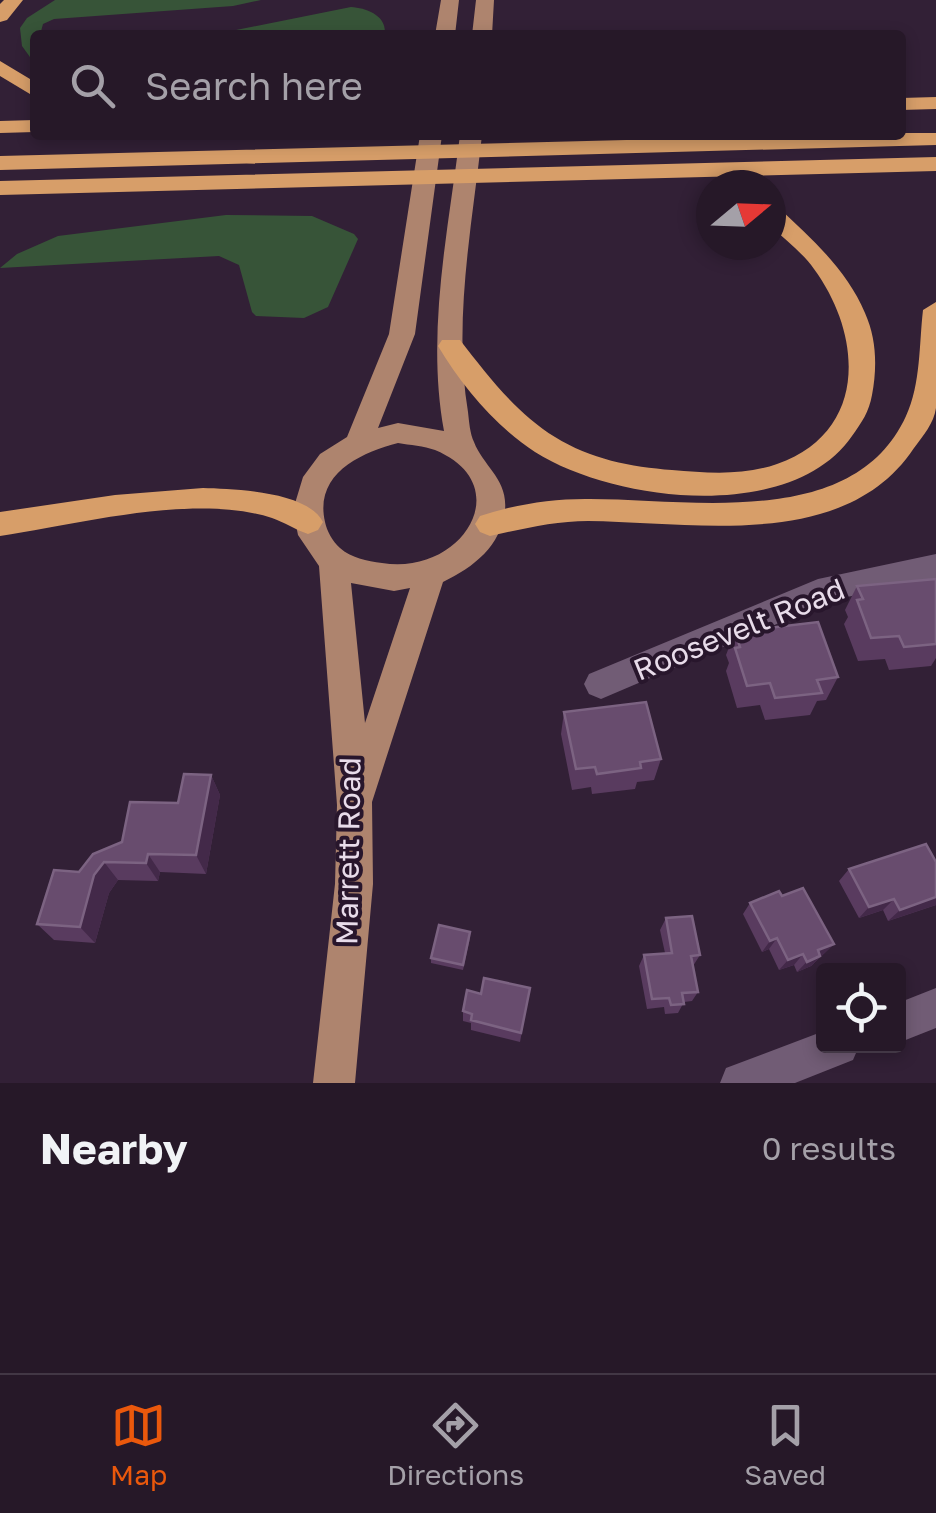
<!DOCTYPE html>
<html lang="en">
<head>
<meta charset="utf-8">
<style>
	body { margin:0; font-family:"Golos Text",sans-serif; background:#322534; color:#f1f3f6 }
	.controls { position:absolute; right:30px; bottom:30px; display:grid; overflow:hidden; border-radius:10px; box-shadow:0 5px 15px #0003 }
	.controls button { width:90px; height:90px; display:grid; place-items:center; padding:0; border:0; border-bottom:2px solid #423745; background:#261828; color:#f1f3f6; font:50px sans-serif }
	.compass { position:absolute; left:696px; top:170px; width:90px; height:90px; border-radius:50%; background:#261828; box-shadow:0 5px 15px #0003; rotate:71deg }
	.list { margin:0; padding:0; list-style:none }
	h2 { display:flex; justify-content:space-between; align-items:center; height:130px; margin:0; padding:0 40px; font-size:42px }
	h2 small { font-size:32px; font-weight:400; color:#a4a0a8 }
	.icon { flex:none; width:55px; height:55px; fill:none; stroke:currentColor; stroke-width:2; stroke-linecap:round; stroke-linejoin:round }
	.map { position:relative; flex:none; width:936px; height:1083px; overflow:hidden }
	.search { position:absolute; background:#261828; box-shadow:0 5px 15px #0003; left:30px; right:30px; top:30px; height:110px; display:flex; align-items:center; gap:25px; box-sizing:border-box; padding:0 35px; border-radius:10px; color:#a4a0a8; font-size:38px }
	.sheet { height:290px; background:#261828 }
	nav { display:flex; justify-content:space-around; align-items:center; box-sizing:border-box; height:140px; border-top:2px solid #423745; background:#261828; font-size:28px; color:#a4a0a8 }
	nav a { display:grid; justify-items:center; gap:5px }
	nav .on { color:#ea580c }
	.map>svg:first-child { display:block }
	.green { fill:#375438 }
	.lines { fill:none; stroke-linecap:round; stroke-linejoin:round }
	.minor { fill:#715c75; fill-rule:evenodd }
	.major { fill:#ae846e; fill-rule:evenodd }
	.highway { fill:#d79e69; fill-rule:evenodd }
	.wall { fill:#593b5f }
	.shaded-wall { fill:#432949 }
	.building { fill:#684c6e; stroke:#7c6382; stroke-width:2.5 }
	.labels { text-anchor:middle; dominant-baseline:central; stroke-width:8; stroke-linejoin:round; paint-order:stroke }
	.street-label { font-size:30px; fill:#e8dcea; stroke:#28162c }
</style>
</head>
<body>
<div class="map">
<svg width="936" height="1083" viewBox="0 0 936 1083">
	<rect width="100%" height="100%" fill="#322036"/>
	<path class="green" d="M55 0H261L233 6 54 19 43 24 40 35H35V64L22 46 20 28 27 18Z
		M351 7C366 8 386 15 385 33L211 35Z
		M226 215 312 216 354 234 358 239 328 307 304 318 256 316 252 312 239 265 219 256 0 268 17 254 58 236Z"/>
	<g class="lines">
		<path class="minor" d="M936 554V578L833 600 601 699 589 694 584 684 589 674 818 579Z
			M936 988V1028L898 1043V1003Z
			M824 1031V1046H859L853 1060 795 1083H720L726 1068Z"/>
		<path class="major" d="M441 0H459L455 35H435Z
			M476 0H494L492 35H472Z
			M420 135H442L415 334 378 428 398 423 444 431C426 333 448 232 460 135H482C472 226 453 321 468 412 469 421 470 434 474 442 483 466 508 479 505 510 501 546 474 567 443 582L372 802 373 884 355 1083H313L335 884 337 805 319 566 298 535 293 510 303 477 320 454 347 437 389 334ZM398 443C410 445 424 446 435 450 519 485 462 576 382 563 367 561 351 558 340 548 332 541 327 531 325 522 314 474 360 453 398 443ZM351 583 394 591 410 588 365 723Z"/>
		<path class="highway" d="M4 0H23L7 20 0 22V4Z
			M0 61 35 82V97L0 76Z
			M936 97V109L901 110V98Z
			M35 120V132L0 133V121Z
			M901 133H936V145L0 170V156Z
			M936 157V171L0 195V181Z
			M771 206 779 208C812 239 847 270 865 313 877 340 877 368 872 395 869 412 862 422 852 436 792 523 616 503 535 452 496 427 462 386 438 346L442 340H460C488 376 516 413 555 437 590 459 631 467 672 470 707 473 743 476 777 464 868 432 863 336 814 269 803 253 785 240 771 226Z
			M936 302C936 336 936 375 936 408 934 423 923 436 914 448 845 552 694 522 588 521 555 521 522 529 490 536L480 532 475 524 480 516C513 505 550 499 585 499 687 498 853 532 906 416 921 384 919 344 923 310Z
			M203 488C234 489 307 491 323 522L318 530 308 534C296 530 284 522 272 518 194 493 80 524 0 536V512L115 495Z"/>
	</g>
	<path class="wall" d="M936 579V658L931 666 889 670 885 659 858 661 844 624 848 617 845 610 857 586Z
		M735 632 838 677 826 700 817 701 810 715 765 720 760 705 737 708 726 671 729 663 726 655Z
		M564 712 661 759 654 780 637 782 635 789 592 794 591 787 572 790 561 734Z
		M211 775 220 795 206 874 160 872 158 881 118 880 109 893 95 943 54 940 37 924 79 872 178 803Z
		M936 862V905L888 921 883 910 859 918 839 881 849 869Z
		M782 896 834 944 811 966 797 972 794 965 779 970 769 949 762 952 743 914 750 903Z
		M666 918 700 955 693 966 698 992 692 1001 684 1002 678 1013 665 1014 664 1007 647 1009 639 966 644 955 665 953 660 930Z
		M470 938 463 970 431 963V958Z
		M530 988 520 1042 471 1030V1023L463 1021V1011L481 994Z"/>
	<path class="shaded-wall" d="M211 775 220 795 206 874 196 855Z
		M148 854 160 872 158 881 146 863Z
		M104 862 118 880 109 893 95 943 80 927 94 875Z
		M936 897V905L888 921 900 910Z
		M894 899 883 910 859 918 869 907Z
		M777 938 769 949 762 952 770 941Z
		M834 944 811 966 797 972 818 950Z
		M803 954 794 965 779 970 788 960Z"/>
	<path class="building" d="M936 579V644L904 647 899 636 871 638 857 600 863 599 857 586Z
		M818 622 838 677 817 680 822 693 775 698 770 683 747 686 735 648 740 647 735 632Z
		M646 702 661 759 640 762 641 768 597 774 595 767 576 769 564 712Z
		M184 774 211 775 196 855 148 854 146 863 104 862 94 875 80 927 37 924 54 870 79 872 93 854 122 842 130 802 178 803Z
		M926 844 936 862V897L900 910 894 899 869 907 849 869Z
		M803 888 834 944 818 950 820 956 807 962 803 954 788 960 777 938 770 941 750 903 779 891 782 896Z
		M692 916 700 955 691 956 698 992 682 993 684 1004 671 1005 669 998 652 999 644 955 672 953 666 918Z
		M439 925 470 932 463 965 431 958Z
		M484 978 530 988 521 1033 471 1020 472 1014 463 1011 467 990 481 994Z"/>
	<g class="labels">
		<g class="street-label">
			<text transform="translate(739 629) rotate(-22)">Roosevelt Road</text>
			<text transform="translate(348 851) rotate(-89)">Marrett Road</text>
		</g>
	</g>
</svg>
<div class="controls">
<button><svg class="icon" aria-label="locate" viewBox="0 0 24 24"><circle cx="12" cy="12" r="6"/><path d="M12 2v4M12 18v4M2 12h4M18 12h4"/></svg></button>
</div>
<svg class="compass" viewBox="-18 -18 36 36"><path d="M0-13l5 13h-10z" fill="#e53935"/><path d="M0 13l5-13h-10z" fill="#a4a0a8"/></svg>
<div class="search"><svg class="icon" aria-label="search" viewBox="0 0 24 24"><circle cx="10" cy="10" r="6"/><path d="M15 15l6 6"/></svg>Search here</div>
</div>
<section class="sheet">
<h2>Nearby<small>0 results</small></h2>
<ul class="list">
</ul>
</section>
<nav>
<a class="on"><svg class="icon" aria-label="map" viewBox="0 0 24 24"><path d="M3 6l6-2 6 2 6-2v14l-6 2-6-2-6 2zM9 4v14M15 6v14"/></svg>Map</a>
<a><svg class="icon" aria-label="directions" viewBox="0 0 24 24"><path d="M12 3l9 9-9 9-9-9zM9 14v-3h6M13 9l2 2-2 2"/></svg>Directions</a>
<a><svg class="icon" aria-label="saved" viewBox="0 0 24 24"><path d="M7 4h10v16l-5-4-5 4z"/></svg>Saved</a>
</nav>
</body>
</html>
